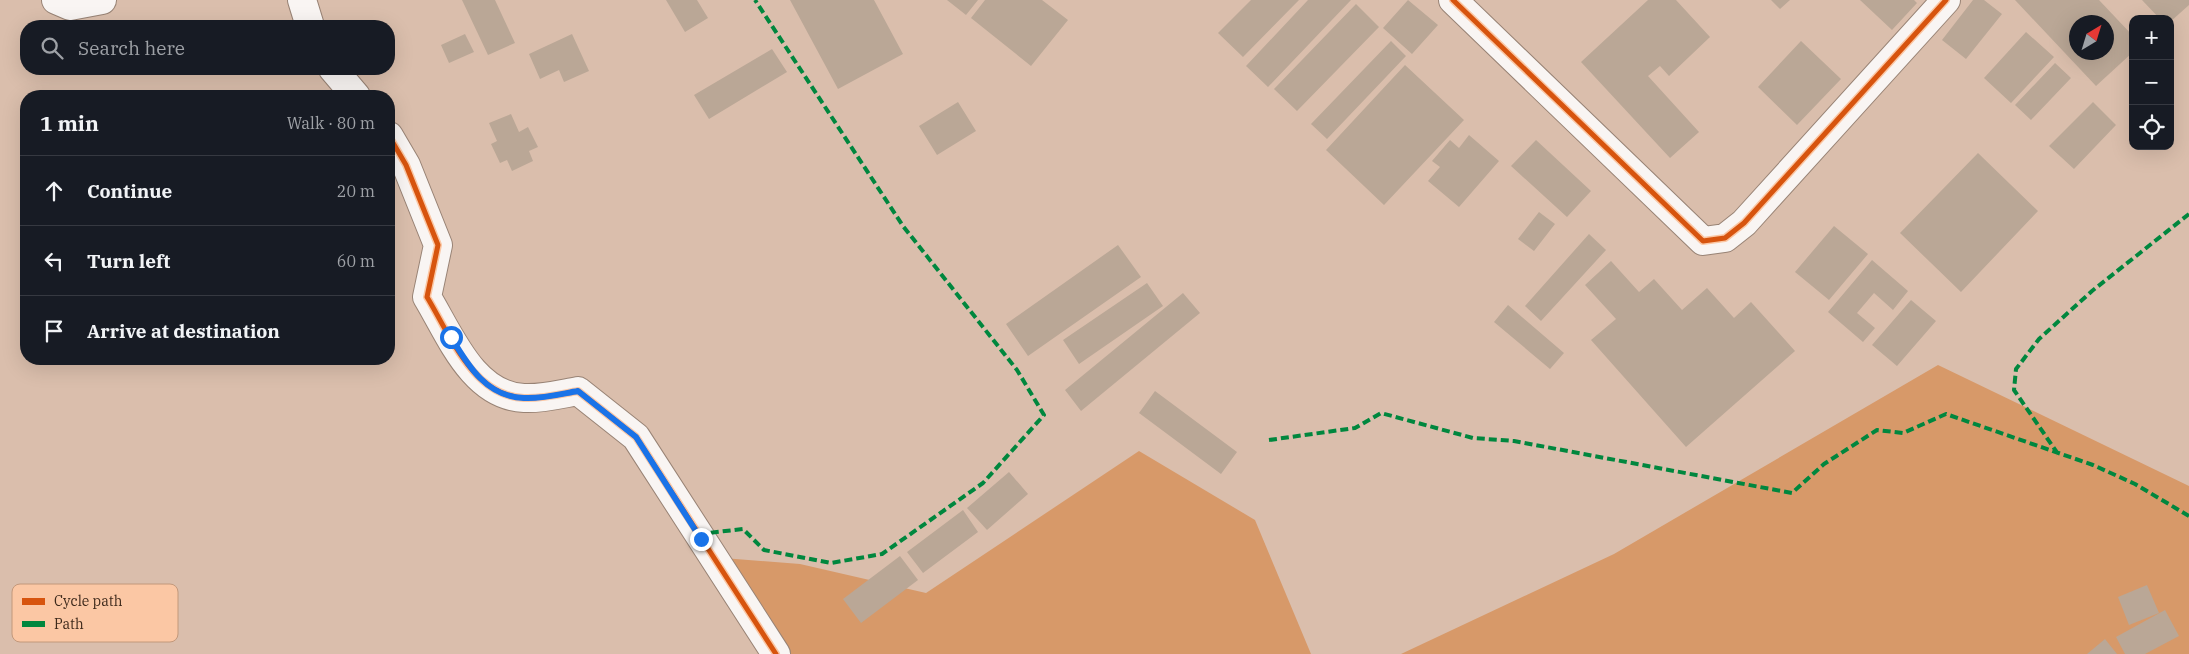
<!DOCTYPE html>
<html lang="en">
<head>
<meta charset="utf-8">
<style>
	body { margin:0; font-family:"IBM Plex Serif",serif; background:#242831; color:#f1f3f6 }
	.controls { position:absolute; right:15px; top:15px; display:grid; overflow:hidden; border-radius:10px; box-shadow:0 5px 20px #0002 }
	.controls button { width:45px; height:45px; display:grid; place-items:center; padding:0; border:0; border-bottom:1px solid #363941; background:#171b24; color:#f1f3f6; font:25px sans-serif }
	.compass { position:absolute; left:2069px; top:15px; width:45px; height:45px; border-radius:50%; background:#171b24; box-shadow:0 5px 20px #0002; rotate:38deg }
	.stop { position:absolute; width:15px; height:15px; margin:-11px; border:4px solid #1a73e8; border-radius:50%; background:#fff }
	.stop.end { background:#1a73e8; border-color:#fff; box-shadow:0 1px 5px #0008 }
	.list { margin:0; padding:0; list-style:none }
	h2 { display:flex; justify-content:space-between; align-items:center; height:65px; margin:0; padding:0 20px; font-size:21px }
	h2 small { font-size:16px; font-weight:400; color:#9ea1a6 }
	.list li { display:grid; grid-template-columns:32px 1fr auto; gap:15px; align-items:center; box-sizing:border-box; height:70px; padding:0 20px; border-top:1px solid #363941 }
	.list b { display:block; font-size:19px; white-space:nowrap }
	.list em { font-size:16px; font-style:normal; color:#9ea1a6 }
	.icon { flex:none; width:28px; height:28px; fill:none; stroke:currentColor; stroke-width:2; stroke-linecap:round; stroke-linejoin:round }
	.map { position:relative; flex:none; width:2189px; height:654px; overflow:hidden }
	.search { position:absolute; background:#171b24; box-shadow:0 5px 20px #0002; left:20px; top:20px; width:375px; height:55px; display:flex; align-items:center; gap:12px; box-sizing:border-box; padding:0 18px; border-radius:20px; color:#9ea1a6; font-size:19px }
	.panel { position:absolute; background:#171b24; box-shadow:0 5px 20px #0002; left:20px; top:90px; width:375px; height:275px; border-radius:20px }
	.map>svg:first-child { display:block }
	.forest { fill:#d79969 }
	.building { fill:#baa796; fill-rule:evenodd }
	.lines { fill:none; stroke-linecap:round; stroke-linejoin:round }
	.minor-casing { stroke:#988375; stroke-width:30 }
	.minor { stroke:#f9f5f3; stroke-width:28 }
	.quiet { stroke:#00873e; stroke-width:4; stroke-dasharray:8 4; stroke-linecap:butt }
	.cycleway-casing { stroke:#fbc7a4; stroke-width:8 }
	.cycleway { stroke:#d7540e; stroke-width:5 }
	.route { stroke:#1a73e8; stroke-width:6 }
	.key { fill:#fbc7a4; stroke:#c2987b; stroke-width:1 }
	.key-label { font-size:14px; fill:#3d291b }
</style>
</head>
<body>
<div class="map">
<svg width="2189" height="654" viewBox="0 0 2189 654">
	<rect width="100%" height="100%" fill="#dabeac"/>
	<path class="forest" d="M1938 365 2189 486V654H1401L1614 554Z
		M1139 451 1255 520 1311 654H784L710 557 800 564 926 593Z"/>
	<path class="building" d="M462 0H495L515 43 488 55Z
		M666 0H697L708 18 685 32Z
		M790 0H874L903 54 838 89Z
		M947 0H978L966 15Z
		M985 0H1042L1068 20 1031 66 971 18Z
		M1251 0H1299L1243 57 1218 33Z
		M1308 0H1351L1268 87 1246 66Z
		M1408 0 1438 25 1412 54 1383 28Z
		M1648 0H1676L1710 37 1669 76 1660 66 1648 76 1699 132 1670 158 1581 62Z
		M1771 0H1790L1780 9Z
		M1860 0H1914L1917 3 1892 30Z
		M1973 0H1984L2002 14 1966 59 1942 40Z
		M2015 0H2099L2133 36V52L2096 86ZM2076 22H2106V52H2076Z
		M2142 0H2189V5L2170 22V19H2160Z
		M1356 4 1379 27 1297 111 1274 89Z
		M2026 32 2054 57 2011 103 1984 78Z
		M465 34 474 52 449 63 441 45Z
		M572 34 589 71 564 82 559 70 540 79 529 54Z
		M1391 41 1406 56 1327 139 1311 124Z
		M1801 41 1841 79 1797 125 1758 87Z
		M772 49 787 72 709 119 694 95Z
		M2055 63 2071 78 2031 120 2015 105Z
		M1405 65 1464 120 1384 205 1326 150Z
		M958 102 976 131 937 155 919 126Z
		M2093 102 2116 125 2074 169 2049 146Z
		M511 114 519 132 528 127 538 147 529 151 533 161 512 171 507 160 500 163 491 144 497 141 489 123Z
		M1469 135 1499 161 1459 207 1428 181 1440 167 1432 161 1450 140 1459 148Z
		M1536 140 1591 191 1567 217 1511 166Z
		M1978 153 2038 211 1961 292 1900 233Z
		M1539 212 1555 224 1534 251 1518 239Z
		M1834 226 1868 254 1829 300 1795 272Z
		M1589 234 1606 250 1541 321 1525 306Z
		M1118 245 1141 277 1028 356 1006 324Z
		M1872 260 1908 291 1893 310 1874 293 1857 313 1875 328 1863 342 1828 312Z
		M1611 261 1639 292 1654 279 1682 310 1707 288 1734 318 1751 302 1795 351 1686 447 1591 340 1616 319 1585 285Z
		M1147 283 1163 306 1079 364 1063 340Z
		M1183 293 1200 313 1081 411 1065 390Z
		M1911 300 1936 321 1897 366 1872 345Z
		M1508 305 1564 353 1550 369 1494 322Z
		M1155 391 1237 452 1221 474 1139 413Z
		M1009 472 1028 494 987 530 967 508Z
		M963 510 978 532 923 573 907 552Z
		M900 556 918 580 861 623 843 599Z
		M2147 585 2159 613 2129 625 2118 597Z
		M2165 610 2179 636 2145 654H2125L2116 637Z
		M2105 639 2117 654H2087Z"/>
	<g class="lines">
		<g class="minor-casing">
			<path id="minor" d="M56 0 70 6 102 0
				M302 0 310 26
				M1453 0 1703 241 1725 238 1744 223 1946 0
				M333 69 356 96
				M389 136 406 165 438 245 427 297C450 335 473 396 524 398 542 399 561 394 578 391L636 437 776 654"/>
		</g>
		<use href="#minor" class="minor"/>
		<path class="quiet" d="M1269 440 1355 428 1381 413 1473 438 1514 441 1792 493 1824 464 1877 430 1903 433 1946 414 2093 465 2135 484 2189 516
			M2058 454 2014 390 2016 369 2039 339 2092 291 2189 214
			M701 539 708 533 743 529 764 550 831 563 882 554 983 483 1044 415 1017 370 903 226 755 0"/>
		<g class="cycleway-casing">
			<path id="cycleway" d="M1453 0 1703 241 1725 238 1744 223 1946 0
				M389 136 406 165 438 245 427 297C450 335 473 396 524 398 542 399 561 394 578 391L636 437 776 654"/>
		</g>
		<use href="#cycleway" class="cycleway"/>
	</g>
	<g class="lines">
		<path class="route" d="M451 337C468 366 487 397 524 398 542 399 561 394 578 391L636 437 701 539"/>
	</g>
	<rect x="12" y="584" width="166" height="58" rx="8" class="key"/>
	<rect x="22" y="598" width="23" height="7" fill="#d7540e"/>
	<rect x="22" y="621" width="23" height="6" fill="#00873e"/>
	<g class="key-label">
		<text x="54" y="606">Cycle path</text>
		<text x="54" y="629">Path</text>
	</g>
</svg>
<div class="controls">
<button>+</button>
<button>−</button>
<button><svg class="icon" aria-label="locate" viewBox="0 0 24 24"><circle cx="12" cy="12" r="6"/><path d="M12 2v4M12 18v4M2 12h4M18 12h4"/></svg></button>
</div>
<svg class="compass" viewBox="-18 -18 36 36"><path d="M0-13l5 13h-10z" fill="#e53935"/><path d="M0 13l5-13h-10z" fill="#9ea1a6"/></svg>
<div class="stop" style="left:451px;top:337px"></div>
<div class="stop end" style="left:701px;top:539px"></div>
<div class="search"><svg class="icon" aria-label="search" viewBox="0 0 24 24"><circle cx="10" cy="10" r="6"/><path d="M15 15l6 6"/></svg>Search here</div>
<section class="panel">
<h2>1 min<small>Walk · 80 m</small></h2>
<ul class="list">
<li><svg class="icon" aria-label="ahead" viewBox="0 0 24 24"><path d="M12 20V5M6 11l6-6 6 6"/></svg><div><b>Continue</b></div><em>20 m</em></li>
<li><svg class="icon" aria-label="left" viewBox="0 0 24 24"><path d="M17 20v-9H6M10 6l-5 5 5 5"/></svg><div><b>Turn left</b></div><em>60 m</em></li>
<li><svg class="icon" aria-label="arrive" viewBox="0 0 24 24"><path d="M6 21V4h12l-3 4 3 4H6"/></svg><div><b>Arrive at destination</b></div></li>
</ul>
</section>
</div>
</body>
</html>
